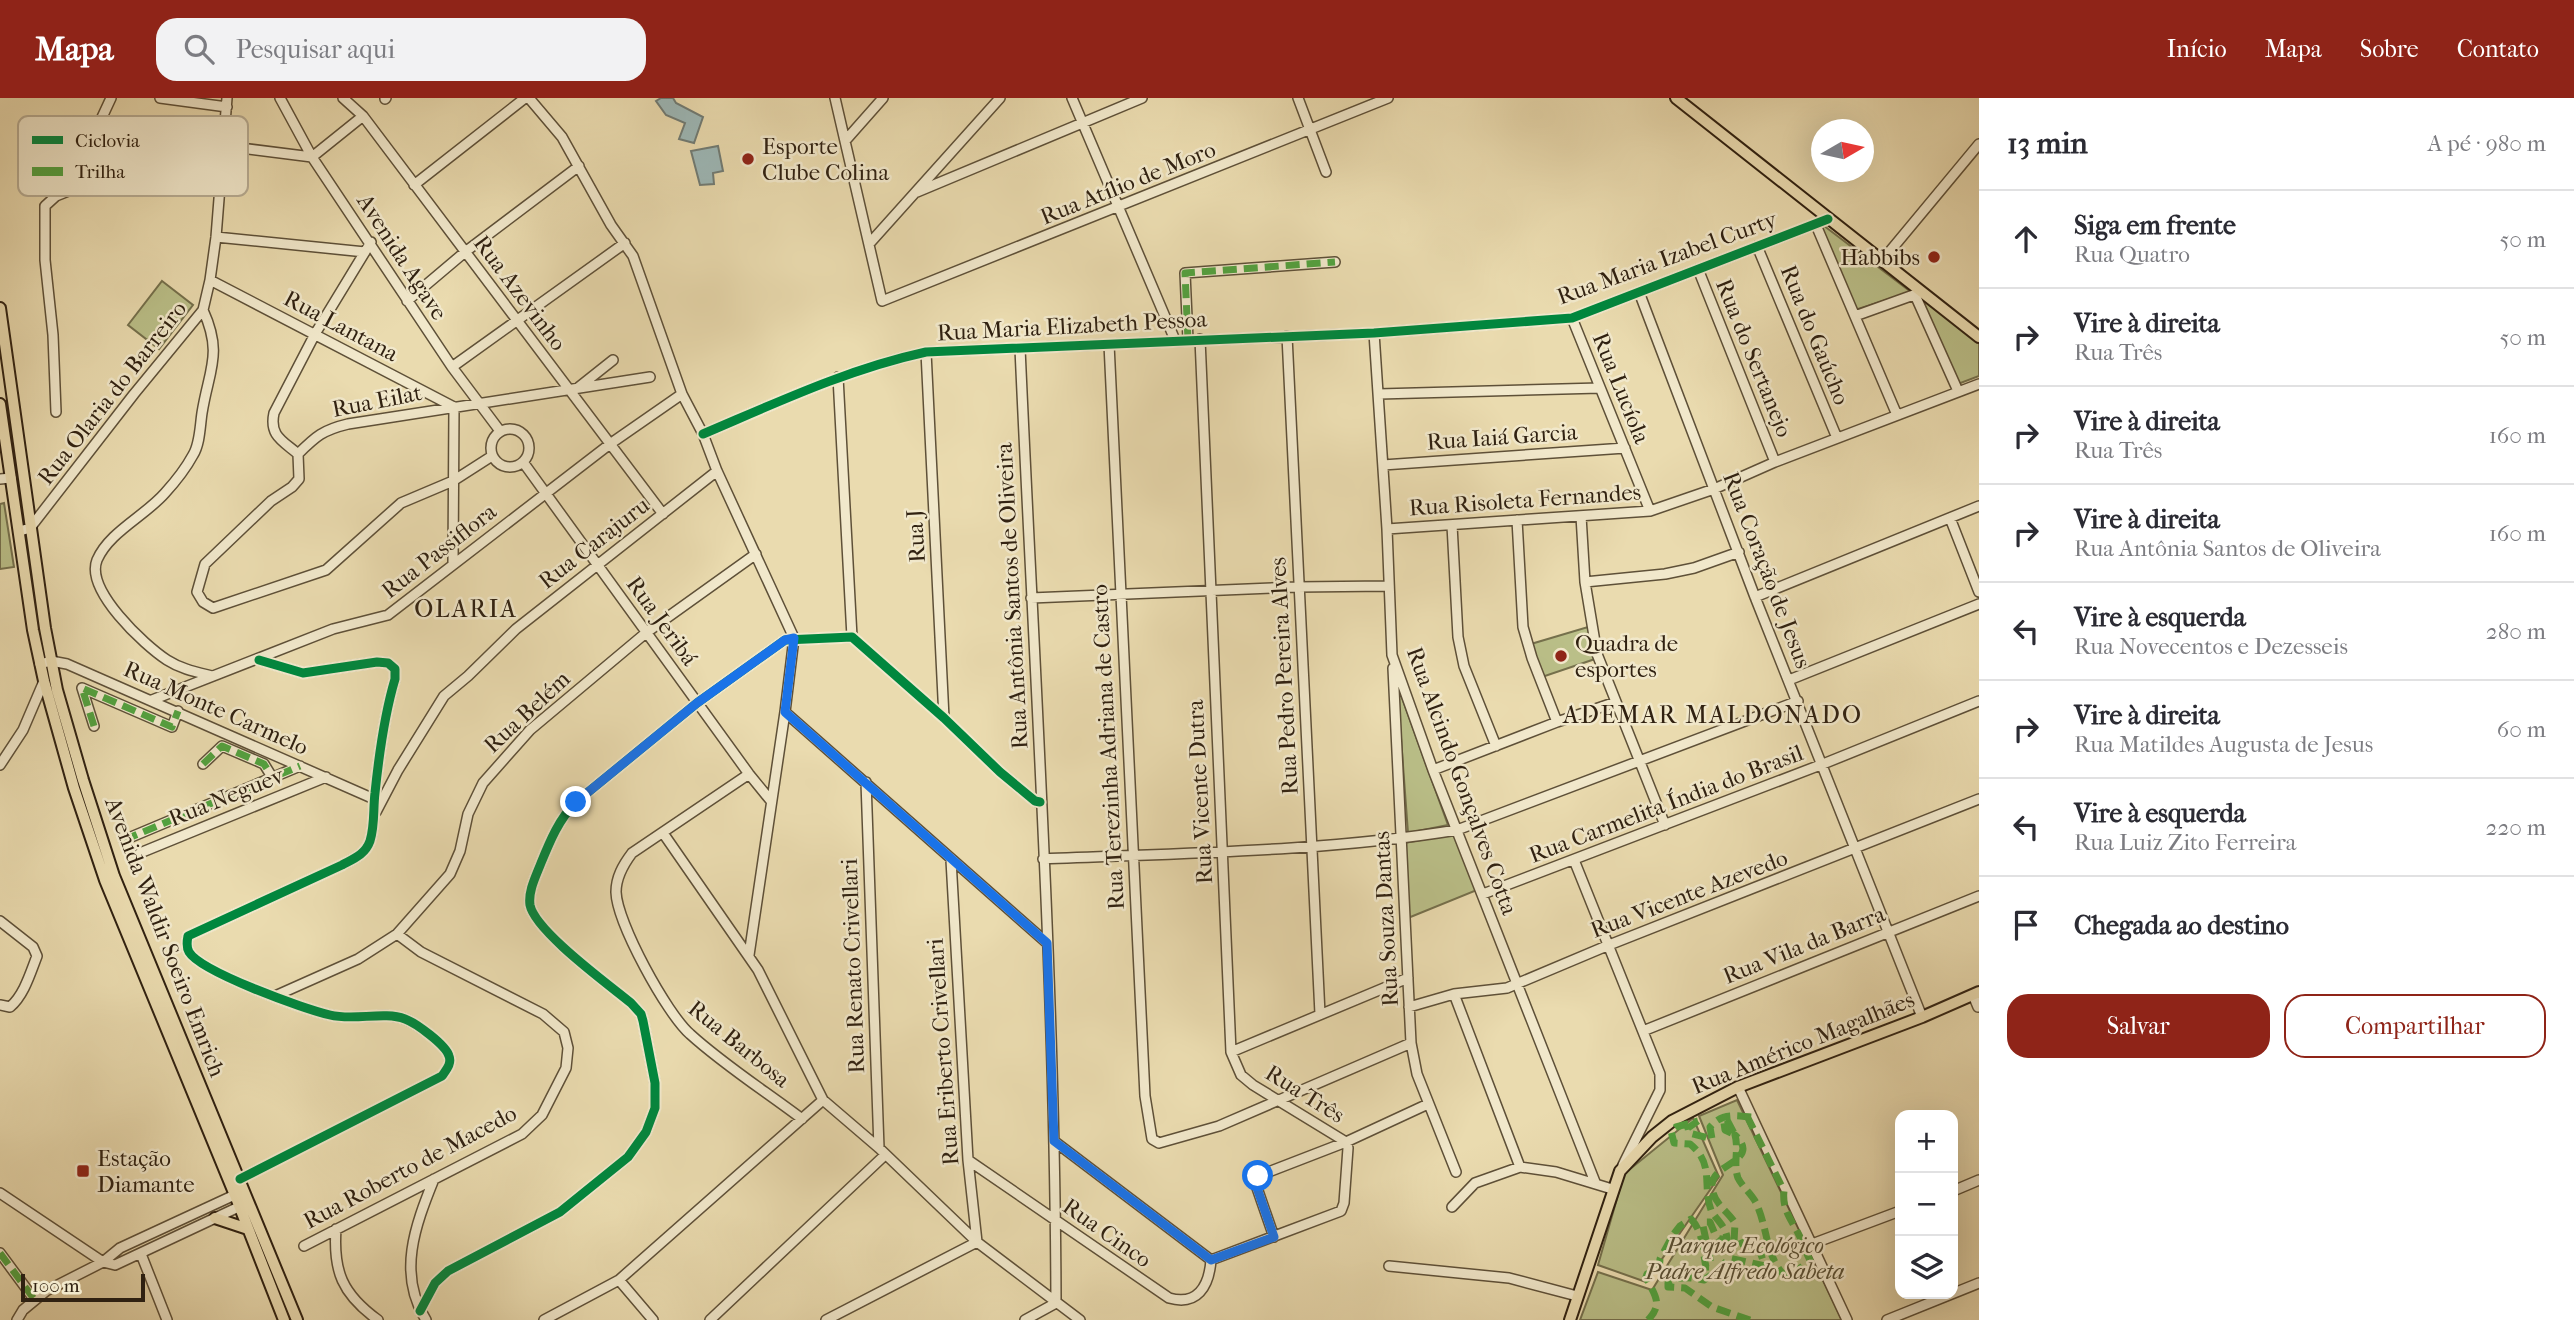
<!DOCTYPE html>
<html lang="pt">
<head>
<meta charset="utf-8">
<style>
	body { margin:0; font-family:"IM FELL French Canon",serif; background:#f2f2f3; color:#2b2b33 }
	.controls { position:absolute; right:21px; bottom:21px; display:grid; overflow:hidden; border-radius:14px; box-shadow:0 7px 28px #0002 }
	.controls button { width:63px; height:63px; display:grid; place-items:center; padding:0; border:0; border-bottom:2px solid #e1e1e2; background:#fff; color:#2b2b33; font:35px sans-serif }
	.compass { position:absolute; left:1811px; top:21px; width:63px; height:63px; border-radius:50%; background:#fff; box-shadow:0 7px 28px #0002; rotate:81deg }
	.scale { position:absolute; left:21px; bottom:18px; width:124px; box-sizing:border-box; padding-left:7px; border:4px solid #302111; border-top:0; font-size:19px; line-height:24px; white-space:nowrap; color:#302111; -webkit-text-stroke:5px #f1e8cb; paint-order:stroke }
	.stop { position:absolute; width:21px; height:21px; margin:-16px; border:5px solid #1a73e8; border-radius:50%; background:#fff }
	.stop.end { background:#1a73e8; border-color:#fff; box-shadow:0 2px 7px #0008 }
	.list { margin:0; padding:0; list-style:none }
	h2 { display:flex; justify-content:space-between; align-items:center; height:91px; margin:0; padding:0 28px; font-size:30px }
	h2 small { font-size:23px; font-weight:400; color:#7c7c81 }
	.list li { display:grid; grid-template-columns:46px 1fr auto; gap:21px; align-items:center; box-sizing:border-box; height:98px; padding:0 28px; border-top:2px solid #e1e1e2 }
	.list b { display:block; font-size:26px; white-space:nowrap }
	.list p { margin:0; font-size:23px; white-space:nowrap; color:#7c7c81 }
	.list em { font-size:23px; font-style:normal; color:#7c7c81 }
	.actions { display:flex; gap:14px; padding:21px 28px }
	.actions a { flex:1; padding:16px 0; border:2px solid #8f2418; border-radius:21px; text-align:center; font-size:24px; color:#8f2418 }
	.actions .main { background:#8f2418; color:#fff }
	.icon { flex:none; width:38px; height:38px; fill:none; stroke:currentColor; stroke-width:2; stroke-linecap:round; stroke-linejoin:round }
	.map { position:relative; flex:none; width:1979px; height:1222px; overflow:hidden }
	header { display:flex; align-items:center; gap:42px; box-sizing:border-box; height:98px; padding:0 35px; background:#8f2418; color:#fff }
	header strong { font-size:33px }
	nav { display:flex; gap:38px; margin-inline-start:auto; font-size:24px }
	.search { width:490px; height:63px; background:#f2f2f3; display:flex; align-items:center; gap:18px; box-sizing:border-box; padding:0 24px; border-radius:21px; color:#7c7c81; font-size:26px }
	main { display:flex }
	aside { flex:1; background:#fff }
	.map>svg:first-child { display:block }
	.green { fill:#babf88; stroke:#75704c; stroke-width:2 }
	.water { fill:#9db8b7; stroke:#717c75; stroke-width:2 }
	.lines { fill:none; stroke-linecap:round; stroke-linejoin:round }
	.minor-casing { stroke:#5e5038; stroke-width:12 }
	.major-casing { stroke:#302111; stroke-width:14 }
	.minor { stroke:#f1e8cb; stroke-width:9 }
	.major { stroke:#eadbaf; stroke-width:10 }
	.quiet { stroke:#52a23f; stroke-width:7; stroke-dasharray:14 7; stroke-linecap:butt }
	.cycleway-casing { stroke:#f1e8cb; stroke-width:13 }
	.cycleway { stroke:#00873e; stroke-width:9 }
	.route { stroke:#1a73e8; stroke-width:9 }
	.poi-dot { fill:#8f2418; stroke:#f1e8cb; stroke-width:2.5 }
	.labels { text-anchor:middle; dominant-baseline:central; stroke-width:5; stroke-linejoin:round; paint-order:stroke }
	.poi-label { font-size:23px; fill:#302111; stroke:#f1e8cb; text-anchor:start }
	.street-label { font-size:23px; fill:#302111; stroke:#f1e8cb }
	.park-label { font-size:23px; font-style:italic; fill:#595035; stroke:#f1e8cb }
	.neighbourhood-label { font-size:24px; letter-spacing:2px; fill:#302111; stroke:#f1e8cb }
	.key { fill:#f1e8cb; stroke:#b7ac93; stroke-width:2 }
	.key-label { font-size:19px; fill:#302111 }
</style>
</head>
<body>
<header>
<strong>Mapa</strong>
<div class="search"><svg class="icon" aria-label="search" viewBox="0 0 24 24"><circle cx="10" cy="10" r="6"/><path d="M15 15l6 6"/></svg>Pesquisar aqui</div>
<nav><a>Início</a><a>Mapa</a><a>Sobre</a><a>Contato</a></nav>
</header>
<main>
<div class="map">
<svg width="1979" height="1222" viewBox="0 0 1979 1222">
	<rect width="100%" height="100%" fill="#eadbaf"/>
	<filter id="stains"><feTurbulence type="fractalNoise" baseFrequency=".00286" numOctaves="4"/><feColorMatrix values="0 0 0 0 .2 0 0 0 0 .09 0 0 0 0 .02 0 0 0 .5 -.17"/></filter>
	<radialGradient id="worn" r=".72"><stop offset=".6" stop-color="#630" stop-opacity="0"/><stop offset="1" stop-color="#630" stop-opacity=".3"/></radialGradient>
	<path class="green" d="M1819 124 1911 194 1855 212Z
		M162 183 193 207 159 251 128 227Z
		M1922 201 1979 245V278L1958 286Z
		M4 405 14 469 0 471V406Z
		M1588 529 1595 561 1542 579 1531 546Z
		M1397 586 1448 727 1408 735Z
		M1455 736 1477 792 1408 820 1404 745Z
		M1737 1002 1842 1222H1580L1598 1174 1652 1192 1723 1077 1699 1018Z
		M1693 1020 1719 1079 1646 1184 1598 1167 1624 1076Z"/>
	<path class="water" d="M661 0H673L676 5 703 19 694 45 679 41 685 25 666 17 656 3Z
		M718 48 723 73 713 75 714 86 700 87 691 53Z"/>
	<g class="lines">
		<g class="minor-casing">
			<path id="minor" d="M160 0 227 9
				M280 0 312 59 452 269 500 333
				M343 0 363 18 663 416
				M529 0 562 39 611 127 633 158 682 296 703 336 717 373 794 540 785 614 749 857
				M835 0 882 203 1388 0
				M1072 0 1175 242
				M1298 0 1326 74
				M385 1 386 0
				M845 43 883 0
				M225 48 312 59 363 18
				M414 87 525 0
				M917 94 1142 0
				M1816 127 1897 317
				M216 139 365 154
				M869 146 1000 0
				M1757 148 1837 340
				M1881 164 1979 46
				M1698 171 1775 364
				M210 182 454 309 453 466
				M1639 194 1755 499 1922 919
				M1915 197 1958 293
				M407 203 465 154 579 68
				M203 212C223 256 209 271 202 315 200 328 200 346 193 357 186 370 175 384 165 395 145 418 109 434 97 462 85 492 144 547 167 562 181 571 196 574 212 578
				M1855 218 1919 195
				M1572 220 1650 413
				M1374 235 1387 431 1392 557 1433 672 1595 1084
				M1287 238C1296 464 1311 690 1320 916
				M1200 241 1231 954 1241 977 1253 987 1346 1044 1348 1050 1344 1105 1341 1113 1211 1162
				M1188 242 1185 175 1335 164
				M1109 246 1145 998 1152 1041 1159 1045 1219 1028 1411 945
				M1020 250C1034 568 1055 886 1056 1205
				M926 254 944 620
				M452 269 625 145
				M838 279 852 539
				M579 289 613 262
				M1379 296 1600 290
				M56 314 53 237 45 162V108L56 98 71 92 76 84 91 43 111 0
				M491 350a19 19 0 1 1 38 0a19 19 0 1 1-38 0Z
				M703 336C776 305 848 271 926 254L1374 235 1572 220 1828 121
				M298 356C283 343 269 338 274 315L315 236 371 144
				M492 358 453 383 401 405 326 472 213 510 203 504 197 494 205 466 271 403 292 389 299 381 298 356C316 338 323 332 348 326L650 279
				M523 364 749 676 771 703
				M1383 367 1625 350
				M0 381 11 380
				M1581 418 1585 484 1597 556 1665 727
				M1950 420 1979 494
				M1517 422 1523 529 1532 560 1557 624
				M1452 427 1458 539 1464 568 1496 648
				M1387 431 1650 413 1714 391 1775 364 1979 286
				M20 433 30 430 134 296 203 212 210 182 216 139 227 0
				M1585 484 1665 476 1694 470 1739 454
				M1755 499 1979 408
				M1031 500 1297 489 1388 488
				M40 566 51 563 67 566 374 701
				M1393 570 1411 945 1417 976 1456 1074
				M1789 582 1979 506
				M152 602 333 531 388 517 610 346 682 296
				M785 614 1047 845
				M94 628 82 590 172 629 178 613
				M203 666 222 648 264 666 272 679
				M0 667 23 632 44 583
				M1433 672 1557 624 1616 604
				M749 676 632 755C623 767 616 779 616 794 617 825 667 916 690 936 724 967 765 993 802 1021
				M866 684 879 1050
				M376 714 398 672 444 598 468 578 516 531 717 373
				M663 735 758 872 823 1002 879 1050 977 1144 1080 1222
				M124 742 300 668
				M140 755 326 679
				M1043 761C1179 755 1322 754 1457 732L1798 603
				M1574 762 1660 976V992L1623 1067
				M1483 796 1823 666 1979 603
				M0 823 33 849 37 858C30 876 24 897 10 909L0 907
				M1454 896 1520 1069
				M1973 897 1978 909
				M275 898 358 861 397 836 450 776 460 753 468 716 483 685 530 632 647 534 756 456
				M1409 909 1454 896 1507 890 1609 847 1979 701
				M1643 933 1979 798
				M1231 954 1408 880
				M1738 989 1847 1222
				M1054 1043 1211 1162
				M968 1062 1169 1200C1197 1208 1209 1189 1211 1162
				M240 1081 442 978C446 972 452 966 449 958 446 947 416 925 405 921 384 913 354 923 330 917 304 911 201 874 189 854 186 849 187 843 188 838L342 767C353 761 365 757 370 743 375 727 373 711 375 695 379 656 384 618 395 581V571L388 565 377 564 303 575 259 562
				M1953 1093 1979 1082
				M0 1095 103 1164 115 1167 245 1106
				M1452 1109 1475 1085 1520 1069 1556 1074 1612 1091
				M336 1131C333 1173 342 1196 378 1222
				M1274 1139 1256 1087 1258 1078 1346 1044 1428 1006
				M1812 1146 1900 1113
				M304 1148 522 1036 542 1017 566 970 568 950 564 934 543 916 421 854 397 836
				M0 1155 34 1201
				M141 1156 167 1222
				M1389 1168 1509 1180 1577 1198
				M619 1182 653 1222
				M420 1213 435 1185 448 1173 560 1114 628 1059 646 1034 655 1010V985L643 923 641 916 631 905C608 886 535 833 530 807 528 793 536 778 541 765 550 743 559 721 576 704L697 605 785 542 852 539 944 620 1000 674 1035 703 1040 704
				M17 1222 23 1212 46 1193 103 1164 120 1150 241 1094
				M426 1222C397 1176 415 1128 434 1081
				M544 1222 619 1182 823 1002
				M710 1222 885 1057
				M826 1222 977 1144 968 1062 951 762
				M1025 1222 1056 1205
				M1887 1222 1979 1185"/>
		</g>
		<g class="major-casing">
			<path id="major" d="M1676 0 1979 239
				M0 210 45 530 57 592 83 682 114 778 297 1222
				M0 306 33 532 44 583 74 690 105 782 235 1097 284 1222
				M215 1120 248 1131
				M1570 1222 1620 1073 1652 1039 1672 1023 1738 989 1922 919 1979 894"/>
		</g>
		<use href="#minor" class="minor"/>
		<use href="#major" class="major"/>
		<path class="quiet" d="M1188 242 1185 175 1335 164
			M94 628 82 590 172 629 178 613
			M203 666 222 648 264 666 272 679
			M124 742 300 668
			M1747 1018 1784 1093C1782 1110 1790 1120 1798 1135 1803 1144 1805 1153 1810 1162L1799 1171 1794 1179 1788 1181C1765 1160 1769 1135 1757 1107 1753 1097 1743 1090 1738 1080 1733 1066 1739 1051 1735 1037 1762 1063 1712 1065 1712 1087 1712 1105 1727 1112 1735 1125L1734 1144 1737 1147 1749 1142 1758 1148 1765 1168
			M1727 1022 1735 1037 1725 1032 1724 1025Z
			M1698 1023 1688 1030 1689 1035 1712 1041 1710 1029C1723 1014 1735 1018 1752 1019
			M0 1155 34 1201
			M1648 1222C1664 1205 1654 1197 1646 1179L1647 1176 1659 1174 1660 1161 1673 1137 1680 1128 1691 1121C1704 1135 1702 1151 1706 1169H1710V1161L1703 1128 1705 1124H1710L1715 1136 1720 1141 1727 1140C1726 1128 1716 1122 1711 1112 1702 1087 1715 1066 1690 1046L1674 1045 1671 1033 1676 1029 1698 1023
			M1750 1222 1712 1209 1685 1190 1668 1189V1185C1678 1177 1692 1180 1704 1182L1719 1172 1729 1160 1765 1168"/>
		<g class="cycleway-casing">
			<path id="cycleway" d="M703 336C776 305 848 271 926 254L1374 235 1572 220 1828 121
				M240 1081 442 978C446 972 452 966 449 958 446 947 416 925 405 921 384 913 354 923 330 917 304 911 201 874 189 854 186 849 187 843 188 838L342 767C353 761 365 757 370 743 375 727 373 711 375 695 379 656 384 618 395 581V571L388 565 377 564 303 575 259 562
				M420 1213 435 1185 448 1173 560 1114 628 1059 646 1034 655 1010V985L643 923 641 916 631 905C608 886 535 833 530 807 528 793 536 778 541 765 550 743 559 721 576 704L697 605 785 542 852 539 944 620 1000 674 1035 703 1040 704"/>
		</g>
		<use href="#cycleway" class="cycleway"/>
	</g>
	<g class="lines">
		<path class="route" d="M576 704 697 605 785 542 794 540 785 614 1047 845 1054 1043 1211 1162 1274 1139 1256 1087 1258 1078"/>
	</g>
	<g class="poi-dot">
		<circle cx="748" cy="61" r="7"/>
		<circle cx="1934" cy="159" r="7"/>
		<circle cx="1561" cy="558" r="7"/>
		<rect x="76" y="1066" width="14" height="14" rx="3.5"/>
	</g>
	<g class="labels">
		<g class="poi-label">
			<text x="762" y="48">Esporte<tspan x="762" dy="26">Clube Colina</tspan></text>
			<text x="1920" y="159" text-anchor="end">Habbibs</text>
			<text x="1575" y="545">Quadra de<tspan x="1575" dy="26">esportes</tspan></text>
			<text x="97" y="1060">Estação<tspan x="97" dy="26">Diamante</tspan></text>
		</g>
		<g class="street-label">
			<text transform="translate(1128 85) rotate(-22)">Rua Atílio de Moro</text>
			<text transform="translate(402 159) rotate(57)">Avenida Agave</text>
			<text transform="translate(1667 160) rotate(-20)">Rua Maria Izabel Curty</text>
			<text transform="translate(520 195) rotate(53)">Rua Azevinho</text>
			<text transform="translate(341 228) rotate(28)">Rua Lantana</text>
			<text transform="translate(1072 228) rotate(-3)">Rua Maria Elizabeth Pessoa</text>
			<text transform="translate(1815 237) rotate(68)">Rua do Gaúcho</text>
			<text transform="translate(1754 260) rotate(68)">Rua do Sertanejo</text>
			<text transform="translate(1621 290) rotate(68)">Rua Lucíola</text>
			<text transform="translate(112 295) rotate(-52)">Rua Olaria do Barreiro</text>
			<text transform="translate(377 303) rotate(-11)">Rua Eilat</text>
			<text transform="translate(1502 339) rotate(-4)">Rua Iaiá Garcia</text>
			<text transform="translate(1525 402) rotate(-4)">Rua Risoleta Fernandes</text>
			<text transform="translate(916 438) rotate(-93)">Rua J</text>
			<text transform="translate(594 445) rotate(-38)">Rua Carajuru</text>
			<text transform="translate(439 453) rotate(-38)">Rua Passiflora</text>
			<text transform="translate(1767 472) rotate(69)">Rua Coração de Jesus</text>
			<text transform="translate(1012 498) rotate(-93)">Rua Antônia Santos de Oliveira</text>
			<text transform="translate(662 523) rotate(54)">Rua Jeribá</text>
			<text transform="translate(1284 578) rotate(-93)">Rua Pedro Pereira Alves</text>
			<text transform="translate(216 610) rotate(24)">Rua Monte Carmelo</text>
			<text transform="translate(527 614) rotate(-43)">Rua Belém</text>
			<text transform="translate(1108 649) rotate(-93)">Rua Terezinha Adriana de Castro</text>
			<text transform="translate(1462 683) rotate(70)">Rua Alcindo Gonçalves Cotta</text>
			<text transform="translate(1200 694) rotate(-93)">Rua Vicente Dutra</text>
			<text transform="translate(226 699) rotate(-22)">Rua Neguev</text>
			<text transform="translate(1666 706) rotate(-21)">Rua Carmelita Índia do Brasil</text>
			<text transform="translate(1689 796) rotate(-21)">Rua Vicente Azevedo</text>
			<text transform="translate(1386 821) rotate(-93)">Rua Souza Dantas</text>
			<text transform="translate(165 839) rotate(69)">Avenida Waldir Soeiro Emrich</text>
			<text transform="translate(1804 847) rotate(-22)">Rua Vila da Barra</text>
			<text transform="translate(853 868) rotate(-92)">Rua Renato Crivellari</text>
			<text transform="translate(1803 945) rotate(-22)">Rua Américo Magalhães</text>
			<text transform="translate(739 946) rotate(39)">Rua Barbosa</text>
			<text transform="translate(943 954) rotate(-94)">Rua Eriberto Crivellari</text>
			<text transform="translate(1305 996) rotate(32)">Rua Três</text>
			<text transform="translate(410 1069) rotate(-28)">Rua Roberto de Macedo</text>
			<text transform="translate(1107 1135) rotate(35)">Rua Cinco</text>
		</g>
		<g class="park-label">
			<text x="1745" y="1147">Parque Ecológico<tspan x="1745" dy="26">Padre Alfredo Sabeta</tspan></text>
		</g>
		<g class="neighbourhood-label">
			<text x="466" y="511">OLARIA</text>
			<text x="1713" y="617">ADEMAR MALDONADO</text>
		</g>
	</g>
	<rect x="18" y="18" width="230" height="80" rx="10" class="key"/>
	<rect x="32" y="38" width="31" height="8" fill="#00873e"/>
	<rect x="32" y="69" width="31" height="9" fill="#52a23f"/>
	<g class="key-label">
		<text x="75" y="49">Ciclovia</text>
		<text x="75" y="80">Trilha</text>
	</g>
	<rect width="100%" height="100%" filter="url(#stains)"/>
	<rect width="100%" height="100%" fill="url(#worn)"/>
</svg>
<div class="controls">
<button>+</button>
<button>−</button>
<button><svg class="icon" aria-label="layers" viewBox="0 0 24 24"><path d="M12 4l9 5-9 5-9-5zM3 14l9 5 9-5"/></svg></button>
</div>
<svg class="compass" viewBox="-18 -18 36 36"><path d="M0-13l5 13h-10z" fill="#e53935"/><path d="M0 13l5-13h-10z" fill="#7c7c81"/></svg>
<div class="scale">100 m</div>
<div class="stop" style="left:1258px;top:1078px"></div>
<div class="stop end" style="left:576px;top:704px"></div>
</div>
<aside>
<h2>13 min<small>A pé · 980 m</small></h2>
<ul class="list">
<li><svg class="icon" aria-label="ahead" viewBox="0 0 24 24"><path d="M12 20V5M6 11l6-6 6 6"/></svg><div><b>Siga em frente</b><p>Rua Quatro</p></div><em>50 m</em></li>
<li><svg class="icon" aria-label="right" viewBox="0 0 24 24"><path d="M7 20v-9h11M14 6l5 5-5 5"/></svg><div><b>Vire à direita</b><p>Rua Três</p></div><em>50 m</em></li>
<li><svg class="icon" aria-label="right" viewBox="0 0 24 24"><path d="M7 20v-9h11M14 6l5 5-5 5"/></svg><div><b>Vire à direita</b><p>Rua Três</p></div><em>160 m</em></li>
<li><svg class="icon" aria-label="right" viewBox="0 0 24 24"><path d="M7 20v-9h11M14 6l5 5-5 5"/></svg><div><b>Vire à direita</b><p>Rua Antônia Santos de Oliveira</p></div><em>160 m</em></li>
<li><svg class="icon" aria-label="left" viewBox="0 0 24 24"><path d="M17 20v-9H6M10 6l-5 5 5 5"/></svg><div><b>Vire à esquerda</b><p>Rua Novecentos e Dezesseis</p></div><em>280 m</em></li>
<li><svg class="icon" aria-label="right" viewBox="0 0 24 24"><path d="M7 20v-9h11M14 6l5 5-5 5"/></svg><div><b>Vire à direita</b><p>Rua Matildes Augusta de Jesus</p></div><em>60 m</em></li>
<li><svg class="icon" aria-label="left" viewBox="0 0 24 24"><path d="M17 20v-9H6M10 6l-5 5 5 5"/></svg><div><b>Vire à esquerda</b><p>Rua Luiz Zito Ferreira</p></div><em>220 m</em></li>
<li><svg class="icon" aria-label="arrive" viewBox="0 0 24 24"><path d="M6 21V4h12l-3 4 3 4H6"/></svg><div><b>Chegada ao destino</b></div></li>
</ul>
<div class="actions"><a class="main">Salvar</a><a>Compartilhar</a></div>
</aside>
</main>
</body>
</html>
